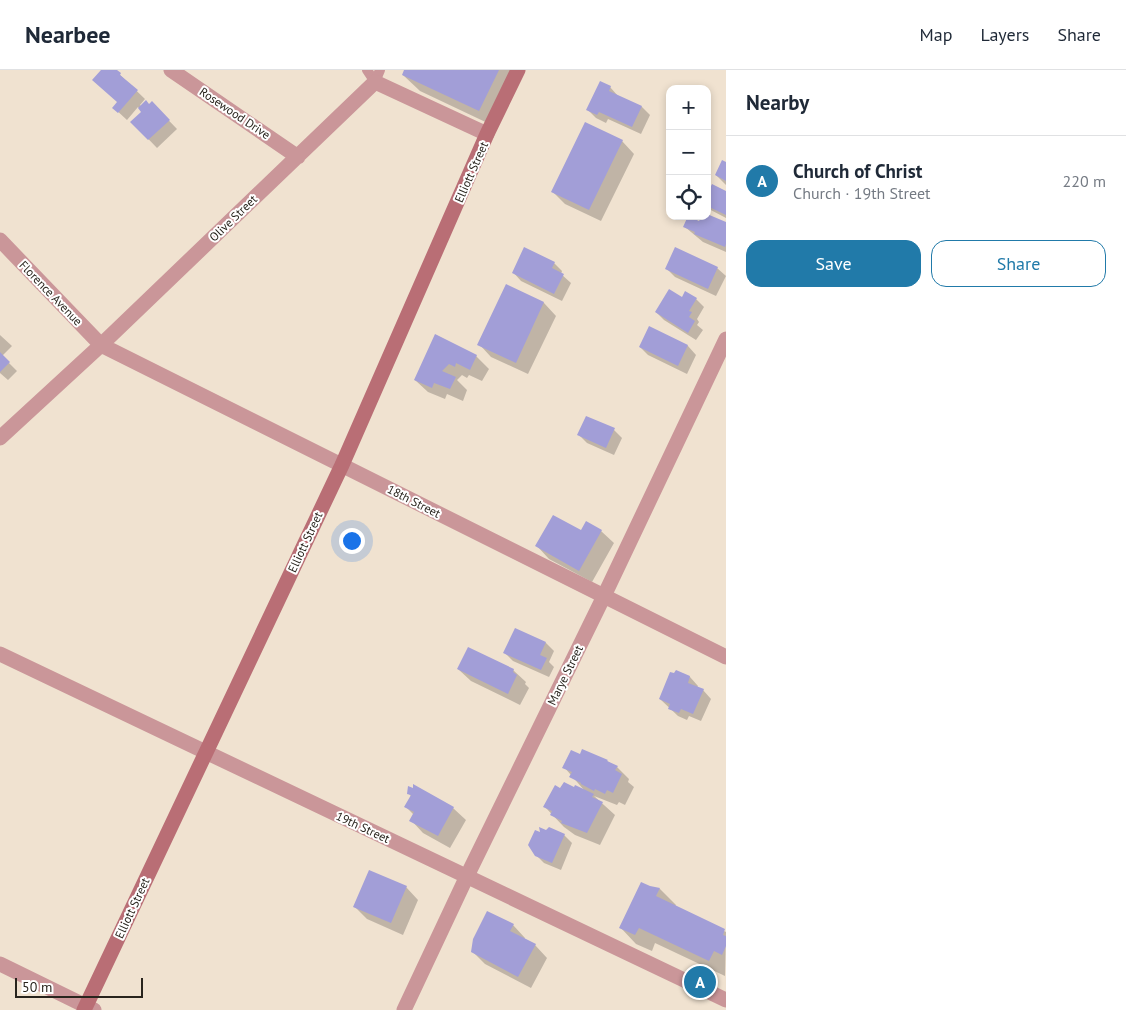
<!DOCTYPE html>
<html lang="en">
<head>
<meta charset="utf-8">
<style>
	body { margin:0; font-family:"PT Sans",sans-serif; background:#f2f2f3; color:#1f2937 }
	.controls { position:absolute; right:15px; top:15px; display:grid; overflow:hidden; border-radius:10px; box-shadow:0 2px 8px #0003 }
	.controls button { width:45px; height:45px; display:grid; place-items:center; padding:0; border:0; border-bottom:1px solid #e0e1e3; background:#fff; color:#1f2937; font:25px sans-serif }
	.scale { position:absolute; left:15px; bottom:12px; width:128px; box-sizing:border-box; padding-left:5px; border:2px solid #28241d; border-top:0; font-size:14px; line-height:18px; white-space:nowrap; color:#28241d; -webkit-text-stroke:4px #fff; paint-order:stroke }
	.you { position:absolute; left:351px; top:470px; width:18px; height:18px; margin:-12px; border:4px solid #fff; border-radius:50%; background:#1a73e8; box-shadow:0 0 0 8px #1a73e833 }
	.badge { display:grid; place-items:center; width:32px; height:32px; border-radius:50%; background:#217aa9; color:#fff; font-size:16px; font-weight:700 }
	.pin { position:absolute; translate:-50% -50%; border:2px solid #fff; box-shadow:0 1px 5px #0006 }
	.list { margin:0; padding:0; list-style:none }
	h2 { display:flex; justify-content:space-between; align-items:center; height:65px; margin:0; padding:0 20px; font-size:21px }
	h2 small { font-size:16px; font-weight:400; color:#747a83 }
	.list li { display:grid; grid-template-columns:32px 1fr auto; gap:15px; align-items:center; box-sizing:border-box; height:90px; padding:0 20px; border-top:1px solid #e0e1e3 }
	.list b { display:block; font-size:19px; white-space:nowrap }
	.list p { margin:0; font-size:16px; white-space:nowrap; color:#747a83 }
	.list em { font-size:16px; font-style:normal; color:#747a83 }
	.actions { display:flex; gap:10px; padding:15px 20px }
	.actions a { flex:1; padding:11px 0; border:1px solid #217aa9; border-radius:15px; text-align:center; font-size:18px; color:#217aa9 }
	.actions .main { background:#217aa9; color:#fff }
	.icon { flex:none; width:28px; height:28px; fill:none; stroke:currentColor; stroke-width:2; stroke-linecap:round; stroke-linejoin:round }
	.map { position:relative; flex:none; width:726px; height:940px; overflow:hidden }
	header { display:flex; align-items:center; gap:30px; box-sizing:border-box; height:70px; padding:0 25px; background:#fff; border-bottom:1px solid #e0e1e3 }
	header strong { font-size:24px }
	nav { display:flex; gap:28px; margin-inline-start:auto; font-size:18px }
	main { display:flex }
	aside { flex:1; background:#fff }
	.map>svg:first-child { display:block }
	.shadow { fill:#0003 }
	.building { fill:#a29ed7 }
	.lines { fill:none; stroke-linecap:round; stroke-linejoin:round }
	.lane { stroke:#ca9699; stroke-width:10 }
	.street { stroke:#ca9699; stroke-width:15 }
	.secondary { stroke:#b96e75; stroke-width:15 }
	.labels { text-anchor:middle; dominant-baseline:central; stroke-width:4; stroke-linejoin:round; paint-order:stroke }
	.street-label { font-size:12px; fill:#28241d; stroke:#fff }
</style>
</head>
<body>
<header>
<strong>Nearbee</strong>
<nav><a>Map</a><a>Layers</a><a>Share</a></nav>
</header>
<main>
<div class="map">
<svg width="726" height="940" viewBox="0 0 726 940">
	<rect width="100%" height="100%" fill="#f0e2d0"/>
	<path class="shadow" d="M103 0H115L145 29 140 35 141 36H149L152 33 177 59 157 78 132 52 143 42 138 37 127 50 114 38 118 33Z
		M406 0H512L496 57 420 21 403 5Z
		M610 17 618 26 642 37 650 45 641 64 608 49 606 53 596 48 588 40Z
		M622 71 634 84 601 151 565 134 553 122Z
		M726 93V115L716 105Z
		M707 120 726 123V148L707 138Z
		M700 153 726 154V182L703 172 685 157Z
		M554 193 562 201 561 204 571 213 562 231 521 211 513 202Z
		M717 198 726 206 716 226 675 207 667 199Z
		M506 216 544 233 556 246 528 304 491 287 479 274Z
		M682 229H696L704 237 697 249 699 252 697 255 703 260 696 270 664 250 656 242Z
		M649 258 688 276 696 285 687 304 648 285 640 277Z
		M0 265 12 276 2 286 17 301 8 310 0 303Z
		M436 265 476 286 489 299 482 311 469 305 467 308 462 305 457 310 467 320 463 331 447 324 445 329 428 322 415 310Z
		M614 360 622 368 614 385 587 373 579 365Z
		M601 461 614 473 592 512 549 489 537 476 581 462Z
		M516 560 546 573 554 581 549 592 554 597 549 607 513 591 505 583Z
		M458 599 513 600 526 612 525 614 529 618 520 635 471 611Z
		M676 602 690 607 698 616 697 618 703 620 711 629 701 651 689 646 687 650 678 646 660 629Z
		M607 691 617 697 629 709 628 712 634 717 625 735 619 732 617 735 594 726 615 745 600 775 575 765 564 757 545 737 561 720 574 719 584 720 564 697Z
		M408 723 453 738 466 750 450 778 423 763 411 750 414 745 406 737 411 726Z
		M542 764 564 765 572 773 561 800 544 793 536 785Z
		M406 817 418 830 403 865 367 849 355 837Z
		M649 817 660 819 676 835 675 837 726 862 725 906 655 873 652 881 636 874 620 857Z
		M513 855 525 868 524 870 535 875 547 888 531 918 485 894 472 881Z"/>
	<path class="building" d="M101 0H117L121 3 120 5 138 20 118 43 112 38 117 32 92 10Z
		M404 0H499L479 41 402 5Z
		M600 11 611 16 609 21 642 36 632 57 599 42 597 45 586 40Z
		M146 30 149 34 152 31 170 50 148 70 130 52 141 42 138 38Z
		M585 52 623 70 589 140 551 122Z
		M722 90 726 92V111L715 105Z
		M712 114 726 121V145L707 136V119L709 120Z
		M707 144 726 152V174L725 177 694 164 695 162 683 157 688 146 699 151 702 146H707Z
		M524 177 555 192 552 198 564 204 554 224 512 203Z
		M675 177 718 197 708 219 665 199Z
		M506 214 544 232 516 293 477 275Z
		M669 219 682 227 685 221 697 228 689 241 692 242 689 247 695 251 688 263 655 242Z
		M649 256 688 275 678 296 639 277Z
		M435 264 477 285 470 300 456 293 455 297 449 294 442 301 456 307 450 319 434 313 432 318 414 310Z
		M0 282 10 292 0 302Z
		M586 346 615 358 606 378 577 365Z
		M553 445 581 460 586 451 602 460 579 501 535 476Z
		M515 558 546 572 540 585 547 588 541 600 503 583Z
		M468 577 514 599 513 602 517 605 508 624 457 599Z
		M676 600 690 606 688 613 704 619 693 644 681 639 679 643 668 639 670 634 659 629 670 602 674 603Z
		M582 679 608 690 607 691 618 696 615 700 622 704 613 723 607 720 605 724 595 719 594 721 581 714V713L569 707 572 702 562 698 571 680 580 684Z
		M564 712 574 717 575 715 594 724 592 727 603 732 587 763 561 753 562 751 550 745 552 741 543 737 555 715 560 718Z
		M413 714 454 737 438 766 409 751 414 742 404 737 411 725 407 724 408 716 413 718Z
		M539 757 546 760 549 757 565 764 552 793 535 786 528 775 535 760 540 762Z
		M369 800 407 816 391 853 353 837Z
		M641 812 650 816 660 818 656 826 725 859 723 865 726 866V876L722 885 714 881 709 891 639 858 635 865 619 858Z
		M487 841 514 854 510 861 536 874 518 907 471 882 473 869Z"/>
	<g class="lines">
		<path class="lane" d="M367 0 375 12
			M375 12 380 0"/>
		<path class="street" d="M171 0 298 87
			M0 170 101 275 726 587
			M0 368 101 275 375 12 487 64
			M0 584 726 930
			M0 894 94 940
			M404 940 467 806 604 526 726 269"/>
		<path class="secondary" d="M84 940 342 395 487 64 518 0"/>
	</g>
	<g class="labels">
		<g class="street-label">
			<text transform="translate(235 43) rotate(34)">Rosewood Drive</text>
			<text transform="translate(471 102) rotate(-66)">Elliott Street</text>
			<text transform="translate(233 148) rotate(-44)">Olive Street</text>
			<text transform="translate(51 223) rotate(46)">Florence Avenue</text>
			<text transform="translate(414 431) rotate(27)">18th Street</text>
			<text transform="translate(305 472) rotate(-65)">Elliott Street</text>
			<text transform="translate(565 605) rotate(-64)">Marye Street</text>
			<text transform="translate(363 757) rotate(25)">19th Street</text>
			<text transform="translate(132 838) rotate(-65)">Elliott Street</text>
		</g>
	</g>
</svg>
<div class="controls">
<button>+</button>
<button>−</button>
<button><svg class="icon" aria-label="locate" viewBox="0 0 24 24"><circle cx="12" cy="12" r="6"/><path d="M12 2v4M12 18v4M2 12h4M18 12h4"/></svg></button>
</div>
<div class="scale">50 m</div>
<div class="you"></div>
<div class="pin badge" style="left:700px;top:912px">A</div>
</div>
<aside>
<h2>Nearby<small></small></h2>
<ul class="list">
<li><span class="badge">A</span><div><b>Church of Christ</b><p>Church · 19th Street</p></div><em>220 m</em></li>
</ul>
<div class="actions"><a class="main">Save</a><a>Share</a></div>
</aside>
</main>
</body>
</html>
